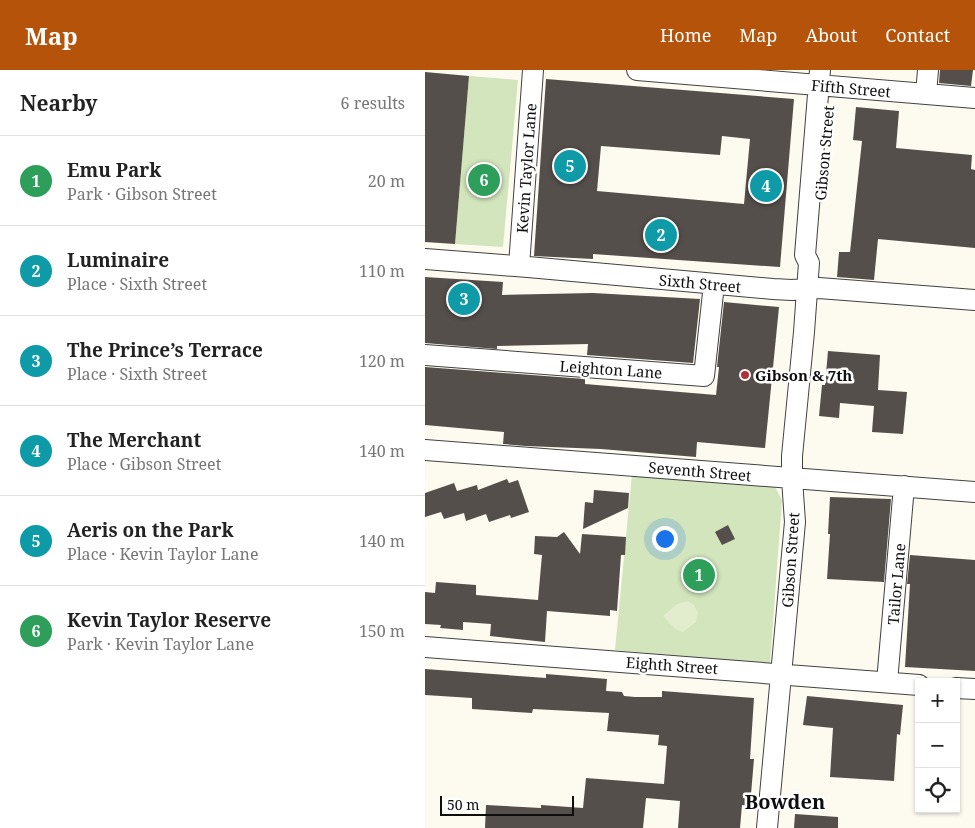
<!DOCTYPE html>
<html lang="en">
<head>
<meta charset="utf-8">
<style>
	body { margin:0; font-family:"Noto Serif",serif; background:#f2f2f2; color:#222 }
	.controls { position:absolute; right:15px; bottom:15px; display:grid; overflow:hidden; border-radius:0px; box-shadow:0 1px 4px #0004 }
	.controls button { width:45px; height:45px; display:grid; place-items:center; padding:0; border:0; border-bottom:1px solid #e0e0e0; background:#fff; color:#222; font:25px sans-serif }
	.scale { position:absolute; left:15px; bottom:12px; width:134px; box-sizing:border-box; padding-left:5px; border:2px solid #0e0e0e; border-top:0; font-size:14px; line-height:18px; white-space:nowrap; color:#0e0e0e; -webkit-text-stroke:4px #fff; paint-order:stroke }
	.you { position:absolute; left:239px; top:468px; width:18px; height:18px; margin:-12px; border:4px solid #fff; border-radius:50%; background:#1a73e8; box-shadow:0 0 0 8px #1a73e833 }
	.badge { display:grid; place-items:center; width:32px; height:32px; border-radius:50%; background:#b45309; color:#fff; font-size:16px; font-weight:700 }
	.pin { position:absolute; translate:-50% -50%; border:2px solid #fff; box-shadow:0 1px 5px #0006 }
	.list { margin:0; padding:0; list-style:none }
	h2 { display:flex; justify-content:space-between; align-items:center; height:65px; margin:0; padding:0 20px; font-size:21px }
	h2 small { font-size:16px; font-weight:400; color:#767676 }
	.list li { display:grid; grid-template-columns:32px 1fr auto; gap:15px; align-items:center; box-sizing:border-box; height:90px; padding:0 20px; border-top:1px solid #e0e0e0 }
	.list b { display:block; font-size:19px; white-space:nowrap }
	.list p { margin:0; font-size:16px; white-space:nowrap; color:#767676 }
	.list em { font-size:16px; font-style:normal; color:#767676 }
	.icon { flex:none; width:28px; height:28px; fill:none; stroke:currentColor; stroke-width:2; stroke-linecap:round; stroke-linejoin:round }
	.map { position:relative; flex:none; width:550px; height:758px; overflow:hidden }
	header { display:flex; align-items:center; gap:30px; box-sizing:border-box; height:70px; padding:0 25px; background:#b45309; color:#fff }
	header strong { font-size:24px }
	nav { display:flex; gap:28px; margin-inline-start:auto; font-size:18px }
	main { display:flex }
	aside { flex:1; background:#fff }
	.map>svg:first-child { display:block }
	.green { fill:#d2e5bc }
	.pitch { fill:#e2edcd }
	.building { fill:#554f4b; fill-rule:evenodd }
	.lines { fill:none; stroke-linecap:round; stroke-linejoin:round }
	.street-casing { stroke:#414141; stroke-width:22 }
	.street { stroke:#fff; stroke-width:20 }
	.poi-dot { fill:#b0333a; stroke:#fff; stroke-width:2 }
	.labels { text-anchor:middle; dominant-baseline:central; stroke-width:5; stroke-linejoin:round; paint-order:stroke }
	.street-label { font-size:15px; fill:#0e0e0e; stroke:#fff }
	.poi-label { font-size:15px; font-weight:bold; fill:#0e0e0e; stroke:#fff; text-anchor:start }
	.district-label { font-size:20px; font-weight:bold; fill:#0e0e0e; stroke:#fff }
</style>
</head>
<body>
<header>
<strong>Map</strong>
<nav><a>Home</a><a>Map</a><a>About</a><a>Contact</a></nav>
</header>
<main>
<aside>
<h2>Nearby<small>6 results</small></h2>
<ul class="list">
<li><span class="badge" style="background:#2e9e5b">1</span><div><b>Emu Park</b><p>Park · Gibson Street</p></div><em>20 m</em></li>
<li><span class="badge" style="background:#0f9aa8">2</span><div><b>Luminaire</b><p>Place · Sixth Street</p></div><em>110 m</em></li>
<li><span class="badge" style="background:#0f9aa8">3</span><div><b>The Prince’s Terrace</b><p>Place · Sixth Street</p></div><em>120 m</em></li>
<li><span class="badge" style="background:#0f9aa8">4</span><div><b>The Merchant</b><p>Place · Gibson Street</p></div><em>140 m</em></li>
<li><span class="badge" style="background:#0f9aa8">5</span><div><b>Aeris on the Park</b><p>Place · Kevin Taylor Lane</p></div><em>140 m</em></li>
<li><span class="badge" style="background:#2e9e5b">6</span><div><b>Kevin Taylor Reserve</b><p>Park · Kevin Taylor Lane</p></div><em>150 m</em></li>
</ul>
</aside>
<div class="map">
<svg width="550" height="758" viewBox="0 0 550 758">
	<rect width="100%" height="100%" fill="#fdfbf0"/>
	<path class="green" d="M44 6 93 10 78 177 30 174Z
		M207 404 350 417 357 430 345 594 190 580Z"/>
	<path class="pitch" d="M263 531 269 535 273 543 271 552 258 562 250 559 238 546 252 534Z"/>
	<path class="building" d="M515 0H548L546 16 514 13Z
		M0 2 44 6 30 174 0 172Z
		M121 9 369 29 355 197 168 184V189L109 186ZM297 66 325 69 319 134 172 121 176 76 295 85Z
		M431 37 474 41 471 78 547 85 546 99 550 100V178L453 169 449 210 412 207 414 182H425L437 71 428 70Z
		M0 207 78 212 77 225 168 223 275 229 268 293 162 285 163 274 72 276V279L0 273Z
		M299 232 354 237 340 378 272 372 271 387 176 379 101 376 78 374 79 362 0 355V297L160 309V314L291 325 294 297H292Z
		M403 281 455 285 453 320 482 322 478 364 447 362 449 336 415 333 414 348 394 346 397 315H400Z
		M82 409 84 413 93 410 104 442 86 448 85 445 64 452 61 444 41 451 39 443 19 449 16 442 0 447V423L29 413 32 421 52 415 53 420Z
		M169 420 204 423 203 438 158 459 160 432 168 433Z
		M405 427 466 429 459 512 402 509 405 464H403Z
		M303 455 310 469 297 475 290 462Z
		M139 462 155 484 157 464 201 467 200 485H196L192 541 185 540V546L122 541 120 572 65 566 66 554 38 552V560L15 558 16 555 0 554V522L10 523 11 512 51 515V525L113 530 117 485 109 484 110 466 132 467Z
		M485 485 550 490V601L480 597 485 514H482Z
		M0 599 121 608V604L182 609 181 621 197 622 199 626 210 627H237V621L329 628 325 689H329L325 736 317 735 315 758H253L255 731 221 728 218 758H60L61 735 116 738V735L158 738 161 708 239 714 242 676 233 675 234 665 182 661 184 643 108 639 107 643 47 639V628L0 625Z
		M382 626 478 635 475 665 472 664 469 711 405 707 408 658 378 655Z
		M370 744 413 747V758H369Z"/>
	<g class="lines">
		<g class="street-casing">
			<path id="street" d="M212 0 550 28
				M501 24 503 0
				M0 189 103 197 348 219 367 220 394 218 550 230
				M94 196 108 0
				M0 285 279 306 289 214
				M0 380 550 422
				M0 577 494 615
				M462 612 479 416
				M531 618 550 619
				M342 758 370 452 367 409V386L379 262 384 193 380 185 395 0"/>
		</g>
		<use href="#street" class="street"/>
	</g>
	<circle class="poi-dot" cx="320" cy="305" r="5"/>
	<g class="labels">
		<g class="street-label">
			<text transform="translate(426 18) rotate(5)">Fifth Street</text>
			<text transform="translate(399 83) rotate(-85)">Gibson Street</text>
			<text transform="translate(101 98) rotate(-86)">Kevin Taylor Lane</text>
			<text transform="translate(275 213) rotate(5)">Sixth Street</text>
			<text transform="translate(186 299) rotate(4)">Leighton Lane</text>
			<text transform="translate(275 401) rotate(5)">Seventh Street</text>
			<text transform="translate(365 490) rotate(-86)">Gibson Street</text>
			<text transform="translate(471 514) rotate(-85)">Tailor Lane</text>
			<text transform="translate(247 595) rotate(4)">Eighth Street</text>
		</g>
		<g class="poi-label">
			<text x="330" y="305">Gibson &amp; 7th</text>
		</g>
		<g class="district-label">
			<text x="360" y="731">Bowden</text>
		</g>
	</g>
</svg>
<div class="controls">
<button>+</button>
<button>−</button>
<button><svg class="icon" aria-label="locate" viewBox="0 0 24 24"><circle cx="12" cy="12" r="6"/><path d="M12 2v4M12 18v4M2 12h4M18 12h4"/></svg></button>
</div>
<div class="scale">50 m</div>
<div class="you"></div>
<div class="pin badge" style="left:274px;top:505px;background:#2e9e5b">1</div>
<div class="pin badge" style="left:236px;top:165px;background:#0f9aa8">2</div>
<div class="pin badge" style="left:39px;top:229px;background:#0f9aa8">3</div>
<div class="pin badge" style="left:341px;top:116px;background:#0f9aa8">4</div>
<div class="pin badge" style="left:145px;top:96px;background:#0f9aa8">5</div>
<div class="pin badge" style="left:59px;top:110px;background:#2e9e5b">6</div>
</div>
</main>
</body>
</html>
